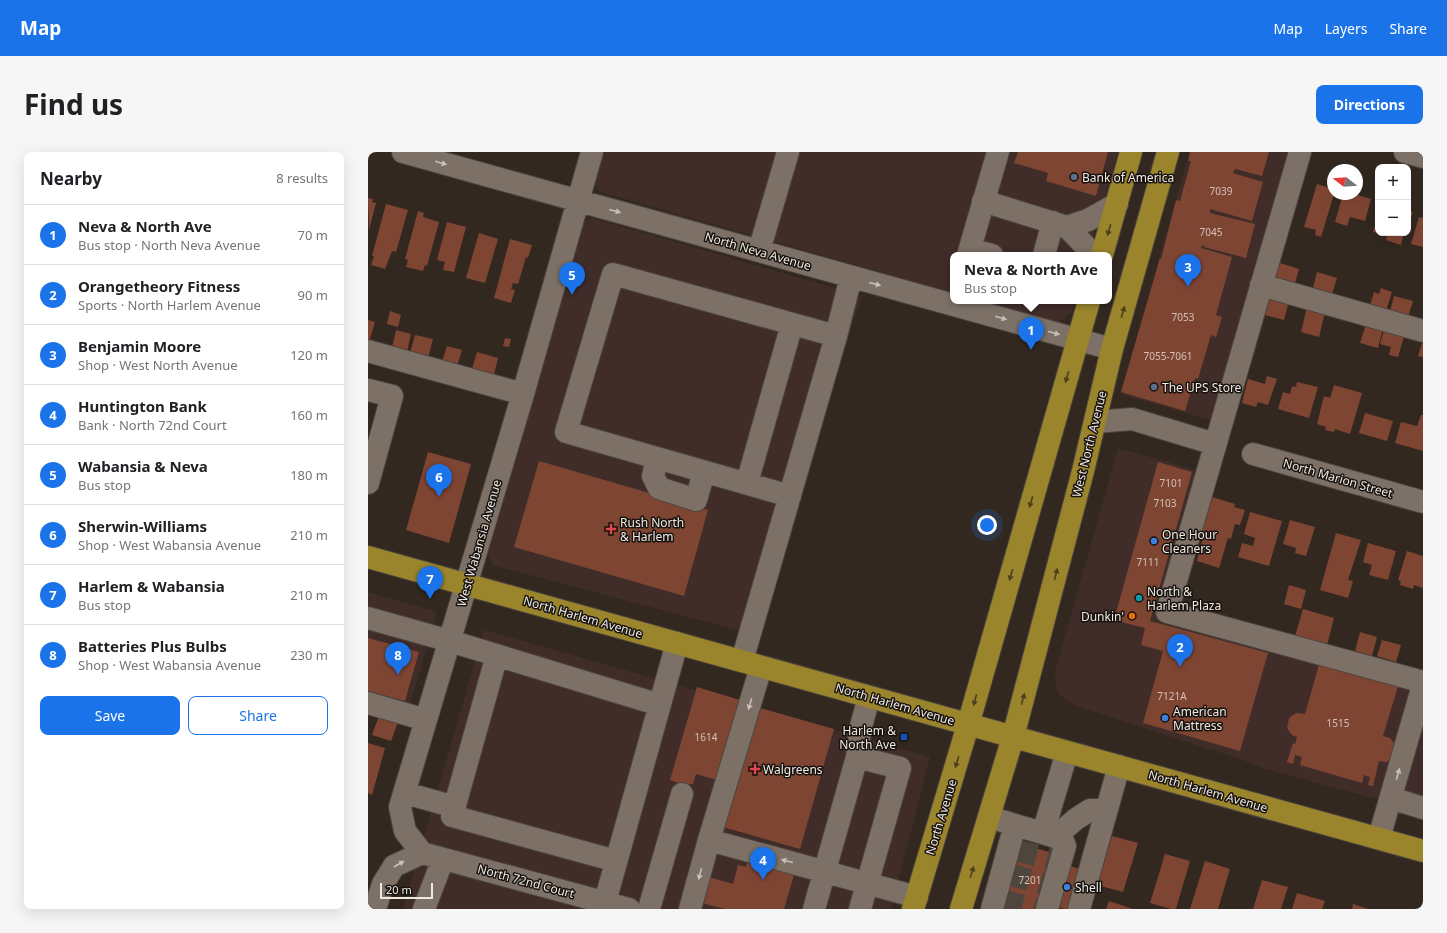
<!DOCTYPE html>
<html lang="en">
<head>
<meta charset="utf-8">
<style>
	body { margin:0; font-family:"Noto Sans",sans-serif; background:#f6f6f6; color:#202124 }
	.controls { position:absolute; right:12px; top:12px; display:grid; overflow:hidden; border-radius:8px; box-shadow:0 4px 16px #0002 }
	.controls button { width:36px; height:36px; display:grid; place-items:center; padding:0; border:0; border-bottom:1px solid #e0e0e0; background:#fff; color:#202124; font:20px sans-serif }
	.compass { position:absolute; left:959px; top:12px; width:36px; height:36px; border-radius:50%; background:#fff; box-shadow:0 4px 16px #0002; rotate:287deg }
	.scale { position:absolute; left:12px; bottom:10px; width:53px; box-sizing:border-box; padding-left:4px; border:2px solid #efe9e3; border-top:0; font-size:11px; line-height:14px; white-space:nowrap; color:#efe9e3; -webkit-text-stroke:3px #17120e; paint-order:stroke }
	.you { position:absolute; left:619px; top:373px; width:14px; height:14px; margin:-10px; border:3px solid #fff; border-radius:50%; background:#1a73e8; box-shadow:0 0 0 6px #1a73e833 }
	.badge { display:grid; place-items:center; width:26px; height:26px; border-radius:50%; background:#1a73e8; color:#fff; font-size:13px; font-weight:700 }
	.pin { position:absolute; translate:-50% -33px; filter:drop-shadow(0 1px 2px #0008) }
	.pin::after { content:''; position:absolute; top:21px; width:14px; height:12px; background:inherit; clip-path:polygon(0 0,100% 0,50% 100%) }
	.popup { position:absolute; left:582px; top:100px; width:162px; height:52px; box-sizing:border-box; display:grid; place-content:center; border-radius:8px; background:#fff; filter:drop-shadow(0 1px 3px #0005); font-size:13px; white-space:nowrap; color:#757577 }
	.popup b { font-size:15px; color:#202124 }
	.popup::after { content:''; position:absolute; left:50%; top:100%; margin-left:-8px; border:8px solid transparent; border-top-color:#fff }
	.list { margin:0; padding:0; list-style:none }
	h2 { display:flex; justify-content:space-between; align-items:center; height:52px; margin:0; padding:0 16px; font-size:17px }
	h2 small { font-size:13px; font-weight:400; color:#757577 }
	.list li { display:grid; grid-template-columns:26px 1fr auto; gap:12px; align-items:center; box-sizing:border-box; height:60px; padding:0 16px; border-top:1px solid #e0e0e0 }
	.list b { display:block; font-size:15px; white-space:nowrap }
	.list p { margin:0; font-size:13px; white-space:nowrap; color:#757577 }
	.list em { font-size:13px; font-style:normal; color:#757577 }
	.actions { display:flex; gap:8px; padding:12px 16px }
	.actions a { flex:1; padding:9px 0; border:1px solid #1a73e8; border-radius:8px; text-align:center; font-size:14px; color:#1a73e8 }
	.actions .main { background:#1a73e8; color:#fff }
	.map { position:relative; flex:none; width:1055px; height:757px; overflow:hidden; border-radius:8px }
	header { display:flex; align-items:center; gap:24px; box-sizing:border-box; height:56px; padding:0 20px; background:#1a73e8; color:#fff }
	header strong { font-size:19px }
	nav { display:flex; gap:22px; margin-inline-start:auto; font-size:14px }
	.intro { display:flex; align-items:center; justify-content:space-between; box-sizing:border-box; height:96px; padding:0 24px }
	h1 { margin:0; font-size:28px }
	.button { padding:10px 18px; border-radius:8px; background:#1a73e8; color:#fff; font-size:14px; font-weight:700 }
	main { display:flex; gap:24px; padding:0 24px }
	aside { flex:1; background:#fff; border-radius:8px; box-shadow:0 4px 16px #0002 }
	.map>svg:first-child { display:block }
	.commercial { fill:#402c29 }
	.building { fill:#7f4533 }
	.lines { fill:none; stroke-linecap:round; stroke-linejoin:round }
	.minor-tunnel { stroke:#4e453d; stroke-width:22; stroke-dasharray:22 11; stroke-linecap:butt }
	.minor-casing { stroke:#4d453d; stroke-width:24 }
	.major-casing { stroke:#4d453d; stroke-width:24 }
	.minor { stroke:#7d7167; stroke-width:22 }
	.major { stroke:#9a842c; stroke-width:22 }
	.oneway { fill:#c7bfb8 }
	.oneway2 { fill:#4b401a }
	.service-dot { fill:#5c6f8a; stroke:#17120e; stroke-width:1.5 }
	.health-dot { fill:#e0444e; stroke:#17120e; stroke-width:1.5 }
	.shop-dot { fill:#3f7fe0; stroke:#17120e; stroke-width:1.5 }
	.culture-dot { fill:#0f9aa8; stroke:#17120e; stroke-width:1.5 }
	.food-dot { fill:#e8710a; stroke:#17120e; stroke-width:1.5 }
	.transit-dot { fill:#1a4fb4; stroke:#17120e; stroke-width:1.5 }
	.labels { text-anchor:middle; dominant-baseline:central; stroke-width:3; stroke-linejoin:round; paint-order:stroke }
	.number-label { font-size:10px; fill:#d3c0b7 }
	.poi-label { font-size:12px; fill:#efe9e3; stroke:#17120e; text-anchor:start }
	.street-label { font-size:12px; fill:#efe9e3; stroke:#17120e }
</style>
</head>
<body>
<header>
<strong>Map</strong>
<nav><a>Map</a><a>Layers</a><a>Share</a></nav>
</header>
<div class="intro"><h1>Find us</h1><a class="button">Directions</a></div>
<main>
<aside>
<h2>Nearby<small>8 results</small></h2>
<ul class="list">
<li><span class="badge">1</span><div><b>Neva &amp; North Ave</b><p>Bus stop · North Neva Avenue</p></div><em>70 m</em></li>
<li><span class="badge">2</span><div><b>Orangetheory Fitness</b><p>Sports · North Harlem Avenue</p></div><em>90 m</em></li>
<li><span class="badge">3</span><div><b>Benjamin Moore</b><p>Shop · West North Avenue</p></div><em>120 m</em></li>
<li><span class="badge">4</span><div><b>Huntington Bank</b><p>Bank · North 72nd Court</p></div><em>160 m</em></li>
<li><span class="badge">5</span><div><b>Wabansia &amp; Neva</b><p>Bus stop</p></div><em>180 m</em></li>
<li><span class="badge">6</span><div><b>Sherwin-Williams</b><p>Shop · West Wabansia Avenue</p></div><em>210 m</em></li>
<li><span class="badge">7</span><div><b>Harlem &amp; Wabansia</b><p>Bus stop</p></div><em>210 m</em></li>
<li><span class="badge">8</span><div><b>Batteries Plus Bulbs</b><p>Shop · West Wabansia Avenue</p></div><em>230 m</em></li>
</ul>
<div class="actions"><a class="main">Save</a><a>Share</a></div>
</aside>
<div class="map">
<svg width="1055" height="757" viewBox="0 0 1055 757">
	<rect width="100%" height="100%" fill="#322820"/>
	<path class="commercial" d="M236 0H750L720 103H585V141L230 39 227 32Z
		M822 0H927L849 270 752 242Z
		M224 66 494 144 486 167 392 484 124 413 120 403 215 71Z
		M614 149H707L703 161 689 171Z
		M750 296 835 320 794 462 1055 534V660L895 616 872 607 708 554 693 544 688 536 687 520Z
		M0 440 69 460 41 556 0 545Z
		M116 478 562 605 523 757H35Z"/>
	<path class="building" d="M650 0H740L728 44 678 29 680 21 646 11Z
		M822 0H901L894 24 867 17 865 21 895 30 884 69 842 57V61L887 72 878 106 836 95V94L834 93 833 96 864 105 848 163 854 165 848 185 843 183 830 227 827 226 817 259 753 240 792 106 793 107 808 48 812 49 823 9H820Z
		M949 32 965 37 966 42 953 85 947 83 948 78 936 75Z
		M975 42H987L1003 47 997 69 982 65 979 74 967 70Z
		M0 46 5 47 4 50 8 51 1 78Z
		M18 52 40 58 28 100 24 99 17 117 3 113 6 104H4Z
		M1040 58 1045 60 1040 74Z
		M50 59 56 61 55 65 71 70 59 114 57 113 55 119 38 115 40 108 37 107Z
		M1010 64V81L1005 80Z
		M1051 65 1055 66V95L1043 92Z
		M79 70 98 75 86 120 75 118 77 110 69 108Z
		M111 81 130 87 117 131 98 126Z
		M1012 81H1036L1033 93 1018 88 1019 84Z
		M142 87 164 93 160 106 158 105 150 132 145 131 143 137 147 138 143 151 126 146Z
		M912 111 931 117 926 135 907 129Z
		M949 120 969 126 963 145 944 140Z
		M1013 136 1024 140 1017 162 1001 157 1006 140 1011 142Z
		M902 144 921 149 916 168 897 163Z
		M1026 144 1045 149 1039 168 1021 163Z
		M939 155 957 160 951 185 933 180Z
		M22 159 33 163 30 175 19 172Z
		M0 168 7 170 0 193Z
		M998 172 1015 177 1010 196 992 191Z
		M1017 175 1037 181 1030 205 1021 203 1023 195 1012 192Z
		M28 178 43 182 39 200 24 196Z
		M47 183 65 187 60 206 42 201Z
		M137 186 143 187 141 195 135 194Z
		M1055 188V205L1050 204Z
		M79 194 94 198 89 214 74 210Z
		M109 200 130 206 126 223 104 217Z
		M899 224 909 227 900 253 890 250 888 255 874 251 880 227 897 232Z
		M929 230 950 235 941 266 910 257 915 240 922 242 924 234 928 235Z
		M966 233 994 241 982 282 967 277 966 280 957 278 958 275 949 272 956 244 962 246Z
		M997 261 1025 269 1019 289 991 281Z
		M1053 263H1055V299L1027 291 1033 270 1049 274Z
		M60 300 103 312 81 391 38 378Z
		M171 309 340 358 316 444 146 395Z
		M790 310 824 320 782 469 900 501 872 599 775 571 795 499 773 493 777 476 746 468Z
		M844 345 867 352 866 355 877 358 872 373 867 372 863 387 860 386 851 416 829 409 835 385 832 384Z
		M882 360 914 369 901 414 870 405 874 391 885 394 887 386 876 382Z
		M922 368 947 375 938 404 927 401 928 396 915 392Z
		M968 381 993 388 980 428 985 429 980 446 952 438Z
		M1000 391 1028 399 1020 428 1001 423 1004 413 995 410Z
		M1039 399 1055 404V436L1046 433 1045 437 1032 433 1033 429 1030 428Z
		M921 433 938 438 933 457 916 452Z
		M935 457 966 466 959 493 927 484Z
		M992 480 1009 485 1004 504 987 499Z
		M0 486 51 500 37 549 0 539Z
		M1014 488 1033 493 1028 510 1009 504Z
		M952 509 1031 531 1015 584 1022 586 1027 592 1024 607 1018 610 1011 609 1005 634 1000 633 1002 625 996 623 994 631 932 613 934 605 927 603 925 612 919 610 925 591 927 592 929 585 924 583 919 576 921 566 928 561 937 562Z
		M329 535 372 548 349 628 328 622 325 632H313L302 628Z
		M389 555 466 577 432 697 355 675Z
		M11 564 30 570 23 589 4 583Z
		M0 591 17 596 4 643 0 641Z
		M744 684 770 691 755 740 729 733Z
		M649 691 692 703 676 757H655L633 751Z
		M797 702 822 709 808 757H803L782 751Z
		M381 703 426 723 416 757H357L334 751 341 725 365 732 370 713 378 715Z
		M837 709 862 717 850 757H822Z
		M697 712 714 718 703 757H696L684 753Z
		M894 728 920 735 913 757H885Z
		M929 741 957 749 954 757H924Z
		M741 749 765 757H738Z
		M985 752 1000 757H984Z"/>
	<g class="lines">
		<path class="minor-tunnel" d="M647 698 690 709
			M640 722 683 734
			M633 748 666 757"/>
		<g class="minor-casing">
			<path id="minor" d="M35 0 744 197
				M932 0 799 460 1055 530
				M1037 0 1055 5
				M615 49 699 75
				M602 97 624 103
				M391 99 420 0
				M600 103 630 0
				M676 103 685 70
				M726 103 699 75 720 68 749 52
				M893 133 1055 179
				M0 199 155 242
				M0 238 24 244 0 331
				M727 270 764 267 847 292
				M885 302 1055 350
				M289 306 285 324 291 336 328 348 336 320
				M379 331 424 172
				M422 344 198 280 245 122 468 184
				M0 466 82 489 292 553
				M129 503 84 664 248 709
				M374 509 468 184 483 125
				M0 551 58 568
				M489 605 532 616 492 757
				M37 641 87 655
				M1023 646 1055 656
				M647 673 688 685 695 689 697 694 679 757
				M675 681 699 600
				M687 685 708 667 722 658H738
				M1011 686 1055 533
				M341 688 549 745
				M54 701 37 679 32 655 155 242 224 0
				M54 701 261 757
				M237 750 309 491
				M7 757 15 732 26 714 54 701
				M56 757 75 707
				M281 757 314 642
				M322 757 341 688 393 515
				M446 757 489 605 492 578 501 545
				M624 757 647 673 634 669
				M711 757 751 614"/>
		</g>
		<g class="major-casing">
			<path id="major" d="M734 103 763 0
				M0 405 1055 699
				M545 757 600 573 721 149
				M593 757 645 585 715 319 744 197 800 0"/>
		</g>
		<use href="#minor" class="minor"/>
		<use href="#major" class="major"/>
	</g>
	<defs><path id="oneway-solid" d="M-6-.8H1V-3.2L6.5 0L1 3.2V.8H-6Z"/></defs>
	<g class="oneway">
		<use href="#oneway-solid" transform="translate(73 11) rotate(16)"/>
		<use href="#oneway-solid" transform="translate(247 59) rotate(15)"/>
		<use href="#oneway-solid" transform="translate(507 132) rotate(15)"/>
		<use href="#oneway-solid" transform="translate(633 166) rotate(16)"/>
		<use href="#oneway-solid" transform="translate(686 181) rotate(15)"/>
		<use href="#oneway-solid" transform="translate(382 552) rotate(107)"/>
		<use href="#oneway-solid" transform="translate(1030 622) rotate(-74)"/>
		<use href="#oneway-solid" transform="translate(419 709) rotate(-165)"/>
		<use href="#oneway-solid" transform="translate(31 712) rotate(-30)"/>
		<use href="#oneway-solid" transform="translate(332 722) rotate(105)"/>
	</g>
	<g class="oneway2">
		<use href="#oneway-solid" transform="translate(741 78) rotate(106)"/>
		<use href="#oneway-solid" transform="translate(755 160) rotate(-74)"/>
		<use href="#oneway-solid" transform="translate(699 225) rotate(106)"/>
		<use href="#oneway-solid" transform="translate(663 350) rotate(106)"/>
		<use href="#oneway-solid" transform="translate(688 422) rotate(-76)"/>
		<use href="#oneway-solid" transform="translate(643 423) rotate(106)"/>
		<use href="#oneway-solid" transform="translate(655 547) rotate(-75)"/>
		<use href="#oneway-solid" transform="translate(607 548) rotate(105)"/>
		<use href="#oneway-solid" transform="translate(589 610) rotate(107)"/>
		<use href="#oneway-solid" transform="translate(604 720) rotate(-73)"/>
	</g>
	<g class="service-dot">
		<circle cx="706" cy="25" r="4"/>
		<circle cx="786" cy="235" r="4"/>
	</g>
	<g class="health-dot">
		<path d="M241 371h4v4h4v4h-4v4h-4v-4h-4v-4h4z"/>
		<path d="M385 611h4v4h4v4h-4v4h-4v-4h-4v-4h4z"/>
	</g>
	<g class="shop-dot">
		<circle cx="786" cy="389" r="4"/>
		<circle cx="797" cy="566" r="4"/>
		<circle cx="699" cy="735" r="4"/>
	</g>
	<circle class="culture-dot" cx="771" cy="446" r="4"/>
	<circle class="food-dot" cx="764" cy="464" r="4"/>
	<rect class="transit-dot" x="532" y="581" width="8" height="8" rx="2"/>
	<g class="labels">
		<g class="number-label">
			<text x="853" y="39">7039</text>
			<text x="843" y="80">7045</text>
			<text x="815" y="165">7053</text>
			<text x="800" y="204">7055-7061</text>
			<text x="803" y="331">7101</text>
			<text x="797" y="351">7103</text>
			<text x="780" y="410">7111</text>
			<text x="804" y="544">7121A</text>
			<text x="970" y="571">1515</text>
			<text x="338" y="585">1614</text>
			<text x="662" y="728">7201</text>
		</g>
		<g class="poi-label">
			<text x="714" y="25">Bank of America</text>
			<text x="794" y="235">The UPS Store</text>
			<text x="252" y="370">Rush North<tspan x="252" dy="14">&amp; Harlem</tspan></text>
			<text x="794" y="382">One Hour<tspan x="794" dy="14">Cleaners</tspan></text>
			<text x="779" y="439">North &amp;<tspan x="779" dy="14">Harlem Plaza</tspan></text>
			<text x="756" y="464" text-anchor="end">Dunkin'</text>
			<text x="805" y="559">American<tspan x="805" dy="14">Mattress</tspan></text>
			<text x="528" y="578" text-anchor="end">Harlem &amp;<tspan x="528" dy="14">North Ave</tspan></text>
			<text x="395" y="617">Walgreens</text>
			<text x="707" y="735">Shell</text>
		</g>
		<g class="street-label">
			<text transform="translate(390 99) rotate(16)">North Neva Avenue</text>
			<text transform="translate(721 292) rotate(-76)">West North Avenue</text>
			<text transform="translate(970 326) rotate(16)">North Marion Street</text>
			<text transform="translate(111 391) rotate(-74)">West Wabansia Avenue</text>
			<text transform="translate(215 465) rotate(16)">North Harlem Avenue</text>
			<text transform="translate(527 552) rotate(16)">North Harlem Avenue</text>
			<text transform="translate(840 639) rotate(16)">North Harlem Avenue</text>
			<text transform="translate(573 665) rotate(-73)">North Avenue</text>
			<text transform="translate(158 729) rotate(15)">North 72nd Court</text>
		</g>
	</g>
</svg>
<div class="controls">
<button>+</button>
<button>−</button>
</div>
<svg class="compass" viewBox="-18 -18 36 36"><path d="M0-13l5 13h-10z" fill="#e53935"/><path d="M0 13l5-13h-10z" fill="#757577"/></svg>
<div class="scale">20 m</div>
<div class="you"></div>
<div class="pin badge" style="left:663px;top:198px">1</div>
<div class="popup"><b>Neva &amp; North Ave</b>Bus stop</div>
<div class="pin badge" style="left:812px;top:515px">2</div>
<div class="pin badge" style="left:820px;top:135px">3</div>
<div class="pin badge" style="left:395px;top:728px">4</div>
<div class="pin badge" style="left:204px;top:143px">5</div>
<div class="pin badge" style="left:71px;top:345px">6</div>
<div class="pin badge" style="left:62px;top:447px">7</div>
<div class="pin badge" style="left:30px;top:523px">8</div>
</div>
</main>
</body>
</html>
